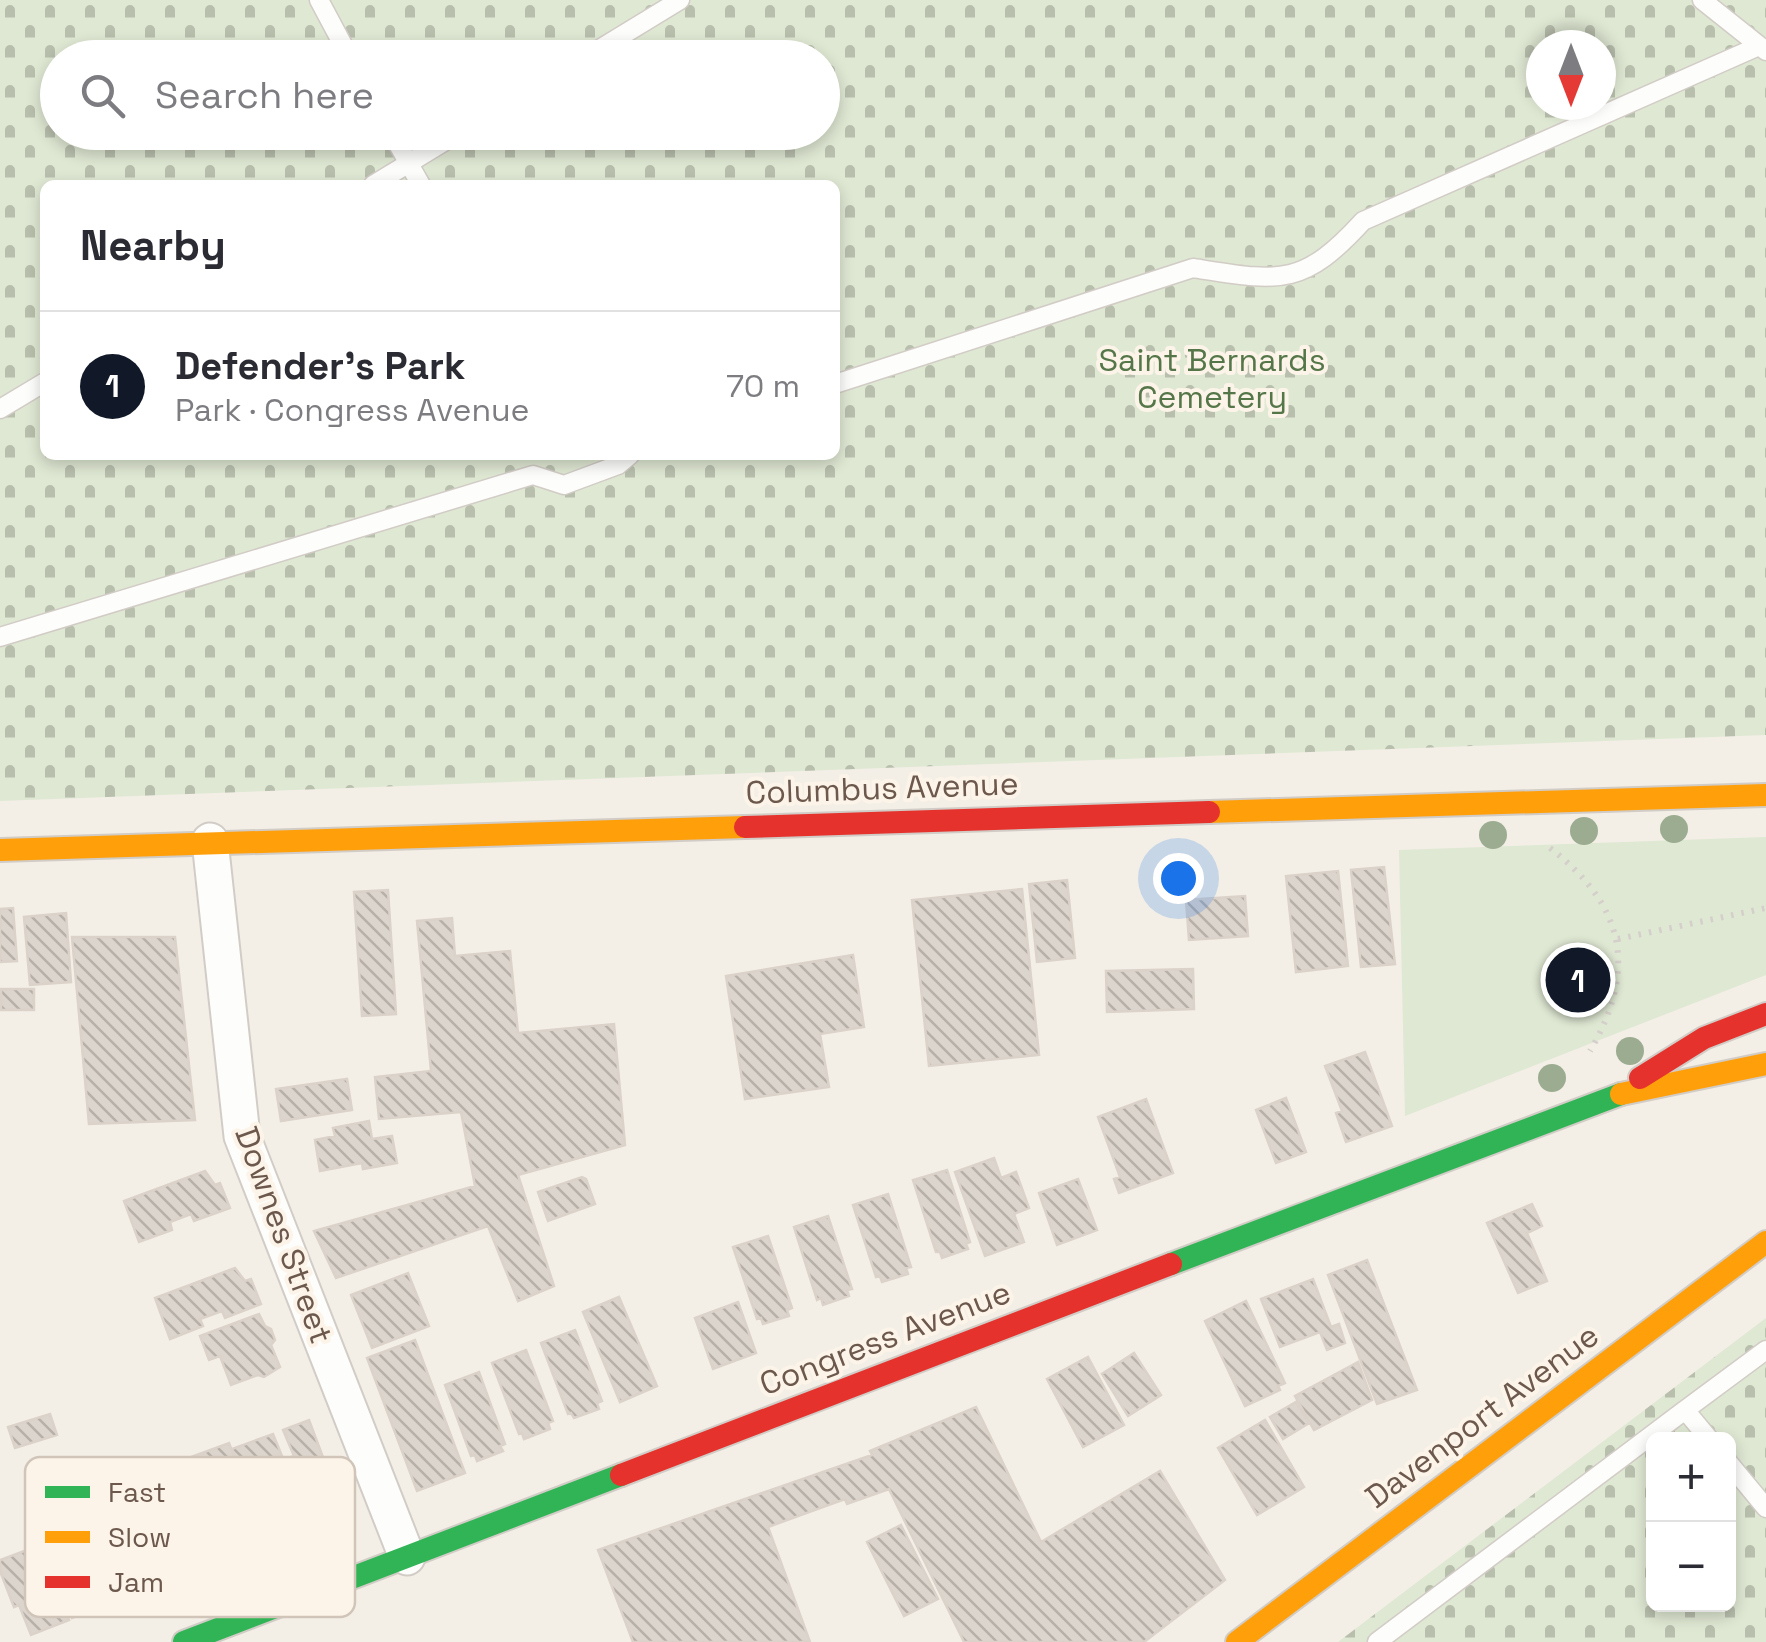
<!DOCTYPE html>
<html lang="en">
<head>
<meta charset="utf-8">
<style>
	body { margin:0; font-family:"Space Grotesk",sans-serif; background:#f7f7f7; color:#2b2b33 }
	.controls { position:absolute; right:30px; bottom:30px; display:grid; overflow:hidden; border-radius:15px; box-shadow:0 5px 15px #0003 }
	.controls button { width:90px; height:90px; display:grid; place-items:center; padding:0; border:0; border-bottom:2px solid #e1e1e2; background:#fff; color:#2b2b33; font:50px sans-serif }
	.compass { position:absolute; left:1526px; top:30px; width:90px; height:90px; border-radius:50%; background:#fff; box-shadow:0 5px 15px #0003; rotate:180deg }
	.you { position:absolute; left:1178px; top:878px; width:35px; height:35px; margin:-25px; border:8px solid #fff; border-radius:50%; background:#1a73e8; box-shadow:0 0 0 15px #1a73e833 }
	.badge { display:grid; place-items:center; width:65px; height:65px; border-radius:50%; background:#111827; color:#fff; font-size:32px; font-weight:700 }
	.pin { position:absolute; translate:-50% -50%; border:5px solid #fff; box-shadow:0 2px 10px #0006 }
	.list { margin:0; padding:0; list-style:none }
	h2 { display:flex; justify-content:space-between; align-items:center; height:130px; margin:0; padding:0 40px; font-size:42px }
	h2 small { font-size:32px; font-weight:400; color:#7c7c81 }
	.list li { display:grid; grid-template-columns:65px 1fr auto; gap:30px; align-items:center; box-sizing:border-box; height:150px; padding:0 40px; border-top:2px solid #e1e1e2 }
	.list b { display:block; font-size:38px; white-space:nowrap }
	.list p { margin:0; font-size:32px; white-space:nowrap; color:#7c7c81 }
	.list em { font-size:32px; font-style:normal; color:#7c7c81 }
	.icon { flex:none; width:55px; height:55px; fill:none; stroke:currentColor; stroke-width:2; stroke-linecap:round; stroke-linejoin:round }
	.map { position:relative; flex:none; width:1766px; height:1642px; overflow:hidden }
	.search { position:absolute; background:#fff; box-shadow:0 5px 15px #0003; left:40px; top:40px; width:800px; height:110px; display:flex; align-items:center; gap:25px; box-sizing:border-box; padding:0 35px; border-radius:55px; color:#7c7c81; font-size:38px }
	.panel { position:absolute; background:#fff; box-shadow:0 5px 15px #0003; left:40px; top:180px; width:800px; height:280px; border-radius:15px }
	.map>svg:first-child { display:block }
	.cemetery { fill:url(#cemetery-stones); fill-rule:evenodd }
	.park { fill:#dfe8d3 }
	.building { fill:url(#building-back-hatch); stroke:#dbd2ca; stroke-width:2.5 }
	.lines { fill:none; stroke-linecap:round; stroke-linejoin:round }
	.lane-casing { stroke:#d2ccc6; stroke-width:21 }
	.street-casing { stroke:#d2ccc6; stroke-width:39 }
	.fast-casing { stroke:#d2ccc6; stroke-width:26 }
	.slow-casing { stroke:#d2ccc6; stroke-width:26 }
	.jam-casing { stroke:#d2ccc6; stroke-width:26 }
	.path { stroke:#d4cfca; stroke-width:6; stroke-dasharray:2.5 8; stroke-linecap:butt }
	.lane { stroke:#fdfdfb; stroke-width:18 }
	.street { stroke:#fdfdfb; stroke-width:35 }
	.fast { stroke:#30b455; stroke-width:22 }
	.slow { stroke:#ff9f0a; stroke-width:22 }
	.jam { stroke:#e5322d; stroke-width:22 }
	.tree { fill:#9cac90 }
	.labels { text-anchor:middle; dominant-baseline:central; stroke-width:8; stroke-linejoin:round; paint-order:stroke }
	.park-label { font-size:32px; fill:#557649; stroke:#fcf4e8 }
	.street-label { font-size:32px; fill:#6c584c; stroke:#fcf4e8 }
	.key { fill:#fcf4e8; stroke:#d1c5b9; stroke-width:2.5 }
	.key-label { font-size:28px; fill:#6c584c }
</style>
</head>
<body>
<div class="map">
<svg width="1766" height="1642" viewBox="0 0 1766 1642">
	<defs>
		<pattern id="cemetery-stones" width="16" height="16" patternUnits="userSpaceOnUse" patternTransform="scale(2.5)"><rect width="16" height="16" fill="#dfe8d3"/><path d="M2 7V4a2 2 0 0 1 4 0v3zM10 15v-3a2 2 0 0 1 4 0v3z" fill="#b9bfad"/></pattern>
		<pattern id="building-back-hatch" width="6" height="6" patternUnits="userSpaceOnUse" patternTransform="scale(2.5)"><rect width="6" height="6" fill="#dcd5cd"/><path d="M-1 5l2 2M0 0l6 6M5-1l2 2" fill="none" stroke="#b6b0a9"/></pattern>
	</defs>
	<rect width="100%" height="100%" fill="#f3efe7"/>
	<path class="cemetery" d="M0 0H1766V735L0 801ZM1541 45H1601V105H1541ZM58 58H822V132H58ZM45 185H835V455H45Z
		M1766 1318V1642H1338ZM1654 1440H1728V1604H1654Z"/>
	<path class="park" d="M1766 837V975L1405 1116 1399 850Z"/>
	<path class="building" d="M1384 867 1395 964 1361 967 1351 870Z
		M1338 871 1348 966 1296 972 1286 876Z
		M1067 880 1075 958 1037 962 1029 884Z
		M1022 889 1039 1055 929 1066 912 900Z
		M388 890 396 1014 362 1016 354 892Z
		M1245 896 1248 936 1189 940 1186 900Z
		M13 908 17 961 0 962V909Z
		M66 913 71 982 30 985 24 917Z
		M452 918 455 956 510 951 518 1033 614 1024 625 1145 518 1175 554 1286 518 1301 488 1226 336 1278 314 1231 475 1186 461 1112 379 1119 375 1077 431 1071 417 921Z
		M72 937H175L195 1120 89 1124Z
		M853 955 864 1027 820 1034 829 1087 745 1099 726 976Z
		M1193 969 1194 1009 1107 1012 1106 971Z
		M1 989H34V1010H1Z
		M1365 1052 1392 1126 1346 1142 1336 1113 1342 1111 1325 1066Z
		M347 1079 352 1110 281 1121 276 1089Z
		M1286 1098 1306 1152 1276 1163 1256 1110Z
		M1146 1099 1173 1173 1119 1193 1114 1179 1120 1177 1098 1117Z
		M369 1121 372 1139 392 1136 397 1163 363 1169 362 1163 320 1171 315 1140 335 1136 333 1128Z
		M994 1158 1001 1178 1016 1172 1029 1208 1014 1214 1024 1242 985 1256 955 1172Z
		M947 1170 970 1242 966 1244 968 1249 942 1258 940 1252H936L913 1180Z
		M205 1171 215 1185 220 1183 230 1208 194 1221 191 1214 170 1222 172 1230 139 1242 124 1201Z
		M582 1177 586 1179 595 1204 548 1221 538 1192Z
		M1078 1179 1097 1230 1057 1245 1039 1193Z
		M888 1194 911 1267 906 1268 908 1274 882 1282 880 1276 876 1277 853 1205Z
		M1532 1204 1542 1226 1527 1233 1547 1281 1518 1293 1487 1223Z
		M828 1216 852 1289 847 1290 849 1296 823 1305 821 1298 817 1300 794 1227Z
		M768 1236 792 1308 787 1310 789 1316 763 1324 761 1318 757 1319 733 1247Z
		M1367 1260 1417 1390 1377 1404 1328 1275Z
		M235 1268 245 1281 251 1279 261 1304 225 1318 222 1311 200 1319 203 1326 170 1339 155 1298Z
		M408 1273 429 1326 372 1348 351 1295Z
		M1313 1279 1331 1327 1339 1324 1345 1343 1327 1350 1320 1332 1280 1347 1261 1299Z
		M619 1297 657 1386 620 1402 583 1312Z
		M1246 1301 1285 1383 1278 1386 1280 1390 1245 1406 1205 1321Z
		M738 1302 756 1353 713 1369 695 1318Z
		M259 1314 265 1326 271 1329 275 1340 271 1345 280 1367 264 1377 258 1375 231 1385 220 1356 209 1360 200 1336Z
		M575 1330 602 1401 597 1403 599 1409 574 1418 571 1413 568 1414 541 1343Z
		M415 1340 465 1473 417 1491 367 1358Z
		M526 1350 553 1421 548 1423 550 1429 524 1439 522 1433 519 1434 492 1363Z
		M1134 1353 1161 1395 1128 1416 1102 1374Z
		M1088 1357 1124 1425 1083 1447 1047 1379Z
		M1358 1362 1372 1400 1314 1430 1295 1396Z
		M479 1372 505 1444 500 1446 503 1451 477 1461 475 1455 471 1456 445 1385Z
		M1296 1402 1309 1423 1283 1439 1270 1417Z
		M976 1407 1041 1542 1160 1471 1225 1580 1144 1642H964L889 1489 847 1504 845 1499 768 1527 810 1642H633L598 1550 872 1455 870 1451Z
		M50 1414 57 1435 15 1448 8 1427Z
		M309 1420 345 1516 307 1530 280 1461 294 1456 283 1430Z
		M1265 1420 1304 1487 1257 1515 1218 1448Z
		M273 1434 282 1456 274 1459 279 1471 270 1474 282 1502 294 1497 307 1533 269 1548 232 1449Z
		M229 1443 269 1548 223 1565 183 1460Z
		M901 1525 938 1599 904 1616 867 1542Z
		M87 1529 104 1571 96 1574 108 1605 72 1618 45 1545Z
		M40 1545 69 1620 31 1635 19 1605 14 1607 0 1571V1560Z"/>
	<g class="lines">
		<g class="lane-casing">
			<path id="lane" d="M319 0 350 58
				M1702 0 1766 51
				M585 58 680 0
				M391 132 421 185
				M373 185 460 132
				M835 384 1193 268C1278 281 1301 289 1363 221L1759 46
				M0 409 45 382
				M0 637 533 475 564 485 618 465 630 455
				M1710 1440 1685 1410 1766 1350
				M1728 1462 1766 1508
				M1377 1642 1685 1410"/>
		</g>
		<g class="street-casing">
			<path id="street" d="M210 841 242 1136 407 1557"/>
		</g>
		<g class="fast-casing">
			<path id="fast" d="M1171 1264 1621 1094
				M184 1642 621 1475"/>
		</g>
		<g class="slow-casing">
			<path id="slow" d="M1209 812 1766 795
				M0 850 745 827
				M1621 1094 1766 1064
				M1237 1642 1766 1242"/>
		</g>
		<g class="jam-casing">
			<path id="jam" d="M745 827 1209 812
				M1640 1078 1704 1038 1766 1014
				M621 1475 1171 1264"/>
		</g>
		<path class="path" d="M1550 848C1625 906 1638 969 1590 1051
			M1618 939 1766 908"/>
		<use href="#lane" class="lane"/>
		<use href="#street" class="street"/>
		<use href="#fast" class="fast"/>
		<use href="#slow" class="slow"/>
		<use href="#jam" class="jam"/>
	</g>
	<g class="tree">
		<circle cx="1674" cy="829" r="14"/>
		<circle cx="1584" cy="831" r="14"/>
		<circle cx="1493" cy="835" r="14"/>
		<circle cx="1630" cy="1051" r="14"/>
		<circle cx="1552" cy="1078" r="14"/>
	</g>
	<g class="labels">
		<g class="park-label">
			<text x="1212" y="360">Saint Bernards<tspan x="1212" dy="37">Cemetery</tspan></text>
		</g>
		<g class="street-label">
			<text transform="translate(882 788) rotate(-2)">Columbus Avenue</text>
			<text transform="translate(284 1235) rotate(70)">Downes Street</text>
			<text transform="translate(885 1338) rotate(-21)">Congress Avenue</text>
			<text transform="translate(1482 1416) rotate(-37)">Davenport Avenue</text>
		</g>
	</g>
	<rect x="25" y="1457" width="330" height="160" rx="15" class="key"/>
	<rect x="45" y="1486" width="45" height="12" fill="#30b455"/>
	<rect x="45" y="1531" width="45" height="12" fill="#ff9f0a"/>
	<rect x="45" y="1576" width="45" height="12" fill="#e5322d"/>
	<g class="key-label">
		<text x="108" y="1502">Fast</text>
		<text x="108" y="1547">Slow</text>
		<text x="108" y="1592">Jam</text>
	</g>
</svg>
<div class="controls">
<button>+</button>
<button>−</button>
</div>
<svg class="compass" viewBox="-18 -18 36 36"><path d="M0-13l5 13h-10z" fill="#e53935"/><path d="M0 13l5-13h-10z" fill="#7c7c81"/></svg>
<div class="you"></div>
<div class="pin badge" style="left:1578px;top:980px">1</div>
<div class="search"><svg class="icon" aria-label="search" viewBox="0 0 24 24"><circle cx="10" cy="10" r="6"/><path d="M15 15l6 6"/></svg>Search here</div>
<section class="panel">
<h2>Nearby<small></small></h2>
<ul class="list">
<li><span class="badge">1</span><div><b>Defender's Park</b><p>Park · Congress Avenue</p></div><em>70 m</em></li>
</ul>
</section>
</div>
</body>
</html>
